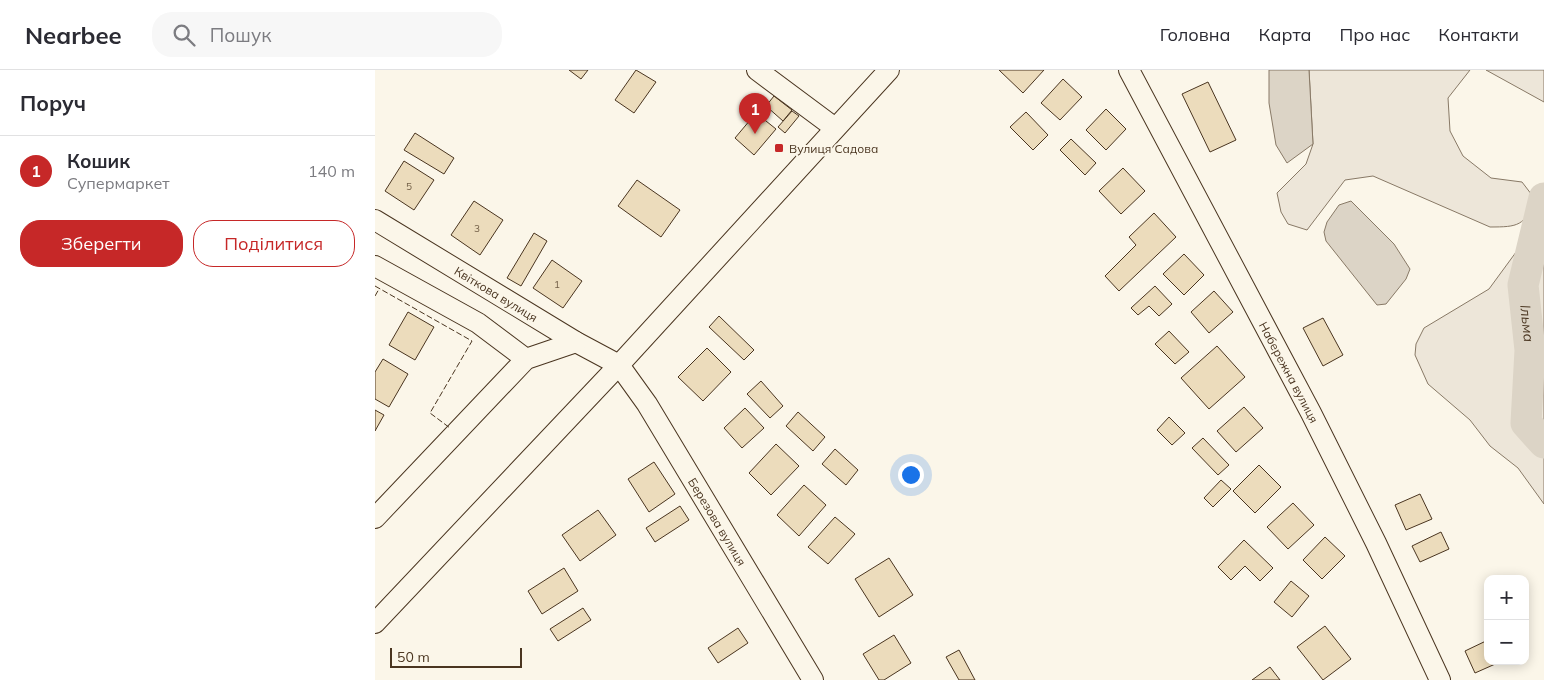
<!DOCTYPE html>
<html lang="uk">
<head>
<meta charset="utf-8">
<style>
	body { margin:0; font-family:Mulish,sans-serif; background:#f7f7f7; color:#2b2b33 }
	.controls { position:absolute; right:15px; bottom:15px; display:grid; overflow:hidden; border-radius:10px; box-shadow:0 2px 12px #0003 }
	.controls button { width:45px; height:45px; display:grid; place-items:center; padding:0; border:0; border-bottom:1px solid #e1e1e2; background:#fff; color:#2b2b33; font:25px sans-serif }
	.scale { position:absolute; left:15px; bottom:12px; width:132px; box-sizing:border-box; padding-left:5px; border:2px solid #4a3520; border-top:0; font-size:14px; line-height:18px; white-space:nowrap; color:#4a3520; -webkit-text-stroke:4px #fbf6e9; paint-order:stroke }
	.you { position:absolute; left:535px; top:404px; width:18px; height:18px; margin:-12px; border:4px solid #fff; border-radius:50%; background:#1a73e8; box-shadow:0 0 0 8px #1a73e833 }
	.badge { display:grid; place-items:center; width:32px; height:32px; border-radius:50%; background:#c62828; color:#fff; font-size:16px; font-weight:700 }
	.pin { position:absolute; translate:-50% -41px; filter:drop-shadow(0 1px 2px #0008) }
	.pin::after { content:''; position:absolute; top:26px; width:18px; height:15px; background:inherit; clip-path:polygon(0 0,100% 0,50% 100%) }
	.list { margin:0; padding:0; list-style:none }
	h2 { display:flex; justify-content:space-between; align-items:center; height:65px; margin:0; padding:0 20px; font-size:21px }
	h2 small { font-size:16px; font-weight:400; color:#7c7c81 }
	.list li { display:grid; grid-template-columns:32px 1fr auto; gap:15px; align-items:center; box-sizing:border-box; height:70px; padding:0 20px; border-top:1px solid #e1e1e2 }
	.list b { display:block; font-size:19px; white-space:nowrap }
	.list p { margin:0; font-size:16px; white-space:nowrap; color:#7c7c81 }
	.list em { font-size:16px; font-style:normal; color:#7c7c81 }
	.actions { display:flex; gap:10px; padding:15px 20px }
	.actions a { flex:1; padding:11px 0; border:1px solid #c62828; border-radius:20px; text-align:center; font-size:18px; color:#c62828 }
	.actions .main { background:#c62828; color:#fff }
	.icon { flex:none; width:28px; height:28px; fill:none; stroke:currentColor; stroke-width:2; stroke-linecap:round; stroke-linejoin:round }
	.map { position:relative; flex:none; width:1169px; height:610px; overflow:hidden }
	header { display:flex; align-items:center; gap:30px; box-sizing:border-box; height:70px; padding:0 25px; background:#fff; border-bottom:1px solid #e1e1e2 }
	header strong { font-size:24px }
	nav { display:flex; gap:28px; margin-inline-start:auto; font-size:18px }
	.search { width:350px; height:45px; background:#f7f7f7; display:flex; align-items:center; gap:12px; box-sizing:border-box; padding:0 18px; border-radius:20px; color:#7c7c81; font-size:19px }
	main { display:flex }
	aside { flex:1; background:#fff }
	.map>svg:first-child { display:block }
	.green { fill:#ede6d9; stroke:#887966 }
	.water { fill:#dcd4c6; stroke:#887966 }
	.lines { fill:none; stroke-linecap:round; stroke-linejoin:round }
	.river { stroke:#dcd4c6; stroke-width:31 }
	.building { fill:#ecdcbc; stroke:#4a3520 }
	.minor-casing { stroke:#4a3520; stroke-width:22 }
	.minor { stroke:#fbf6e9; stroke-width:20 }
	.fence { stroke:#4a3520; stroke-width:1; stroke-dasharray:6 2.5; stroke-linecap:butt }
	.poi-dot { fill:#c62828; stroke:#fbf6e9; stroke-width:2 }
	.labels { text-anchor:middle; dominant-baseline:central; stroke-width:4; stroke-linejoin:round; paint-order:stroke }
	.number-label { font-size:10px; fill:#725f47 }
	.poi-label { font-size:12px; fill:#4a3520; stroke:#fbf6e9; text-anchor:start }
	.street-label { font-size:12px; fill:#4a3520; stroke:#fbf6e9 }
	.water-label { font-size:14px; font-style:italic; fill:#4a3520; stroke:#fbf6e9 }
</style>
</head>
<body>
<header>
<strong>Nearbee</strong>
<div class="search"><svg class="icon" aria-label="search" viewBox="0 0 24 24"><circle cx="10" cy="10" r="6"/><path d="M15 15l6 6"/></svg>Пошук</div>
<nav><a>Головна</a><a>Карта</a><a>Про нас</a><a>Контакти</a></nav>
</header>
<main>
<aside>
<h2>Поруч<small></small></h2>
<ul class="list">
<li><span class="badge">1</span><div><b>Кошик</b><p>Супермаркет</p></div><em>140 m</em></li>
</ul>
<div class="actions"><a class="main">Зберегти</a><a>Поділитися</a></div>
</aside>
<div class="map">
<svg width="1169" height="610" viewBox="0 0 1169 610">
	<rect width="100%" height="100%" fill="#fbf6e9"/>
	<path class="green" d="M934 0H1095L1073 28 1075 61 1088 86 1116 108 1147 112 1160 129C1150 156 1143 157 1115 157L998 106 970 110 932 160 913 154 906 142 902 123 931 94 938 74Z
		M1111 0H1169V32Z
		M1169 144V434L1143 398 1115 376 1095 350 1053 314 1040 285 1041 274 1049 258 1114 219Z"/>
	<path class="water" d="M894 0H934L938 74 912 93 901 75 894 33Z
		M976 131 1019 174 1035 199 1031 209 1011 234 1002 235 951 171 949 162 952 152 964 135Z"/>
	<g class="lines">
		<path class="river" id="s1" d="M1169 128 1148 215 1155 280 1151 353 1169 373"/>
	</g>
	<path class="building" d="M194 0H213L206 9Z
		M261 0 281 12 259 43 240 30Z
		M624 0H669L648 23Z
		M688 9 707 27 685 50 666 33Z
		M833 12 861 70 835 82 807 24Z
		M399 26 417 40 408 51 391 36Z
		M731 39 751 59 731 80 711 60Z
		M417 41 424 46 410 63 403 57Z
		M651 42 673 65 658 80 635 57Z
		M381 43 401 59 379 85 360 68Z
		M40 63 79 88 69 104 29 80Z
		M696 69 721 93 710 105 685 80Z
		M29 91 59 110 39 140 10 121Z
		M748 98 770 121 746 144 724 121Z
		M262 110 305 140 286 167 243 136Z
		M99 131 128 150 105 185 76 165Z
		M779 143 801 167 744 221 730 206 761 175 754 167Z
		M159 163 172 171 146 216 132 208Z
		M809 184 829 205 809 225 788 204Z
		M177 190 207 211 188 238 158 218Z
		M780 216 797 234 784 246 774 236 763 245 756 238Z
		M839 221 858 242 834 263 816 242Z
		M33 242 59 257 40 290 14 275Z
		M344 246 379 280 369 290 334 257Z
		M948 248 968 285 948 296 928 258Z
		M794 261 814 282 800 294 780 274Z
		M842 276 870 307 834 339 806 308Z
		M332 278 356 302 328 331 303 307Z
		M8 289 33 304 14 337 0 329V302Z
		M386 311 408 336 395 348 372 324Z
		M869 337 888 358 861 382 842 361Z
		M370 338 389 358 367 378 349 358Z
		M0 340 9 345 0 361Z
		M423 342 450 367 438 381 411 356Z
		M794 347 810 363 797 375 782 360Z
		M828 368 854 395 843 405 817 378Z
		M401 374 424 396 396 425 374 403Z
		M460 379 483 400 471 415 447 394Z
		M279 392 300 424 274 442 253 409Z
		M884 395 906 417 880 443 858 421Z
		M846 410 856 419 838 437 829 428Z
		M429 415 451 435 424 466 402 445Z
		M1045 424 1057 449 1031 460 1020 435Z
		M918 433 939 455 913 479 892 457Z
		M305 436 314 450 280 472 271 458Z
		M223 440 241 465 205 491 187 465Z
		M460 447 480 464 453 494 433 477Z
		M1066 462 1074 479 1045 492 1037 476Z
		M950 467 970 486 947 509 928 490Z
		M869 470 898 498 885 511 870 496 856 510 843 497Z
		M514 488 538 525 504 547 480 509Z
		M189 498 203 521 167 544 153 521Z
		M916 511 934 526 917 547 899 532Z
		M208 538 216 550 183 571 175 559Z
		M950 556 976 589 948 610 922 577Z
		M363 558 373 573 343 593 333 578Z
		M519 565 536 593 509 610H504L488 584Z
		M1113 570V591H1127L1100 603 1090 581Z
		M584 580 600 610H584L571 587Z
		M895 597 905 610H877Z"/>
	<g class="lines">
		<g class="minor-casing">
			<g id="minor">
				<path d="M382 0 460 58"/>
				<path id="s2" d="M754 0 936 343 1001 473 1065 610"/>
				<path id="s3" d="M0 150 201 272 244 295 272 334 438 610"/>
				<path d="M0 196 103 253 151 289"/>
				<path d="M0 448 151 289 201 272"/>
				<path d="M0 553 244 295 514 0"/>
			</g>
		</g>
		<use href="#minor" class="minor"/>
		<path class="fence" d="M0 216 97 271 55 343 75 358
			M0 226 4 219"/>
	</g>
	<rect class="poi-dot" x="399" y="73" width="10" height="10" rx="2.5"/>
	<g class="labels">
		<g class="number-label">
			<text x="34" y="116">5</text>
			<text x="102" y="158">3</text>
			<text x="182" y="214">1</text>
		</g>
		<g class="poi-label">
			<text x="414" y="78">Вулиця Садова</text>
		</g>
		<g class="street-label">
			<text stroke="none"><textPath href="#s3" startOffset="142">Квіткова вулиця</textPath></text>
			<text stroke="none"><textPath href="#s2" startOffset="342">Набережна вулиця</textPath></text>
			<text stroke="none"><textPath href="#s3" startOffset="469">Березова вулиця</textPath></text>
		</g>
		<g class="water-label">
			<text stroke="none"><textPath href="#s1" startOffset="128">Ільма</textPath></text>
		</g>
	</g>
</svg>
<div class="controls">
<button>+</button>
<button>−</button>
</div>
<div class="scale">50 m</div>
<div class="you"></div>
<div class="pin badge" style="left:380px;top:64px">1</div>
</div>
</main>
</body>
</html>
